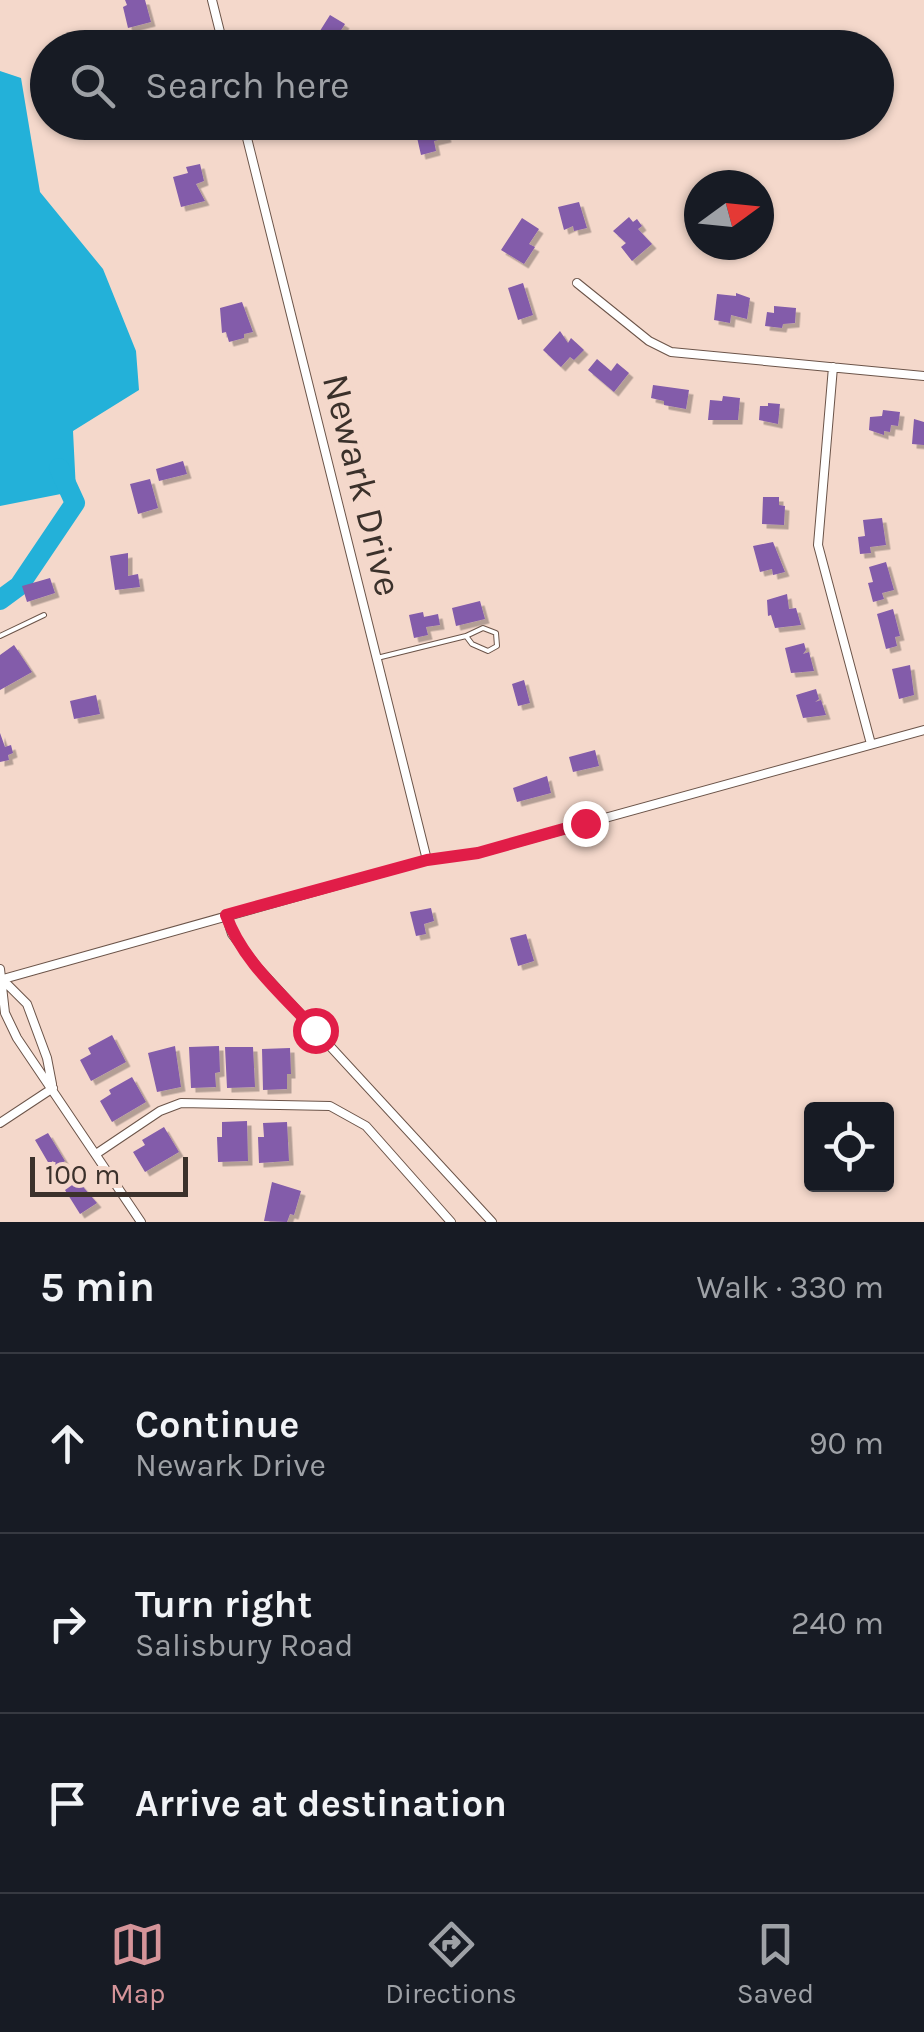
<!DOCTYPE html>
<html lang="en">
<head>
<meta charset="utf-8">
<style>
	body { margin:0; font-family:Karla,sans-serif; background:#242831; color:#f1f3f6 }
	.controls { position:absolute; right:30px; bottom:30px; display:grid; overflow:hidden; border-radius:10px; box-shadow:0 2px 8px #0004 }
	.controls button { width:90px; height:90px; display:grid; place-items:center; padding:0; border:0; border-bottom:2px solid #363941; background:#171b24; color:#f1f3f6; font:50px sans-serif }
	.compass { position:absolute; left:684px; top:170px; width:90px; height:90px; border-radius:50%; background:#171b24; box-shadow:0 2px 8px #0004; rotate:75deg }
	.scale { position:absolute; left:30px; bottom:25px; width:158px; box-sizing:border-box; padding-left:10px; border:5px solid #3b312b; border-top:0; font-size:28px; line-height:35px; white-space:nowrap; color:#3b312b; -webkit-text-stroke:8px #f4d8cb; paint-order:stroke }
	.stop { position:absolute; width:30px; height:30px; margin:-22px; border:8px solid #e11d48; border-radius:50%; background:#fff }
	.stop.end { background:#e11d48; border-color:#fff; box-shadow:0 2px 10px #0008 }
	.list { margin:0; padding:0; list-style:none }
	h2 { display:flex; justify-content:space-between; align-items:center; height:130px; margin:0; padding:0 40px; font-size:42px }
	h2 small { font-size:32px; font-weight:400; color:#9ea1a6 }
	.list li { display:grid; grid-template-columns:65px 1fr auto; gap:30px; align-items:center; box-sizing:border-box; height:180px; padding:0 40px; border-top:2px solid #363941 }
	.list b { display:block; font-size:38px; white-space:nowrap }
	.list p { margin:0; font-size:32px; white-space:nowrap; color:#9ea1a6 }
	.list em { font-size:32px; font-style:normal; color:#9ea1a6 }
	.icon { flex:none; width:55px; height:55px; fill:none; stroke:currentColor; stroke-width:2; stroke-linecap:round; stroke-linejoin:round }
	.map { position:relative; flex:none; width:924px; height:1222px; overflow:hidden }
	.search { position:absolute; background:#171b24; box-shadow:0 2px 8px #0004; left:30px; right:30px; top:30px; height:110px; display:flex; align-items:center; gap:25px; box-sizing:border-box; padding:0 35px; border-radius:55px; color:#9ea1a6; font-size:38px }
	.sheet { height:670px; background:#171b24 }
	nav { display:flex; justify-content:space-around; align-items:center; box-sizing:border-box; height:140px; border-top:2px solid #363941; background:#171b24; font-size:28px; color:#9ea1a6 }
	nav a { display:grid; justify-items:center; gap:5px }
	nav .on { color:#d59499 }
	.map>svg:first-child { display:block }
	.water { fill:#23b1d9 }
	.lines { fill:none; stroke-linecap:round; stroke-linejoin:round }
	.river { stroke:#23b1d9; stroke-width:20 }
	.building { fill:#835baa; filter:url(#shadow) }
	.lane-casing { stroke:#6b5449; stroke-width:6 }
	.street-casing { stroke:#6b5449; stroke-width:10 }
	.lane { stroke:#fff; stroke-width:4 }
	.street { stroke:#fff; stroke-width:8 }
	.route { stroke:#e11d48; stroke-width:12 }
	.labels { text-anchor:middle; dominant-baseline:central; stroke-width:10; stroke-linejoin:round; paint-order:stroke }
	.street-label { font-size:38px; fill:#3b312b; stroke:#f4d8cb }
</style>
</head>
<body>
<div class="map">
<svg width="924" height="1222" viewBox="0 0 924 1222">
	<defs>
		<filter id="shadow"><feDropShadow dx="4.5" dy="4.5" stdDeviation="0" flood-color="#0004"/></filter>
	</defs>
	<rect width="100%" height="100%" fill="#f4d8cb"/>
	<path class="water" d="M0 71 21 78 40 192 103 269 136 351 139 390 73 431 76 491 0 506Z"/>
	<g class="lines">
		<path class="river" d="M0 600 19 586 75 503 59 468"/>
	</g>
	<path class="building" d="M125 0H145L151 22 128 28 123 7 127 5Z
		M330 15 345 24 333 43 318 34Z
		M419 122 444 126 447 138 434 141 436 151 421 155 416 133 424 131Z
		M200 164 204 181 196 184 205 201 181 207 173 177 188 173 186 167Z
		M579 202 587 228 574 231 573 226 564 230 558 207Z
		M629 217 633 222 637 219 642 226 638 229 652 244 632 261 621 247 626 243 613 231Z
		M522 218 539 229 529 244 535 247 524 264 501 250Z
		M523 283 533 315 518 320 508 288Z
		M736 293 750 298 747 319 731 315 730 323 714 320 717 294 736 296Z
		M242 302 253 332 244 334V338L229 342 226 332 222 333 220 308Z
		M774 306 796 308 795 323 783 324 782 328 765 326 767 312 774 313Z
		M560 331 568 343 571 338 584 350 574 360 570 357 561 367 543 350Z
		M597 359 611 371 617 363 629 373 614 392 588 370Z
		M653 385 689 390 686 409 664 405V401L651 398Z
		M723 396 740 398 738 420H708L710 400 722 401Z
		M768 403 780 404 778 424 759 420 760 406H768Z
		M883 410 900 412 898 426 891 425 890 432 884 431V435L869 430 870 417 882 416Z
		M914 419 924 422V445L912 444Z
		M183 461 187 474 159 481 156 469Z
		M150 479 158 508 138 514 130 484Z
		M763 497H779V505L785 506 784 525 762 524Z
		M882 518 886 545 870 547 871 553 860 554 858 537 865 536 863 520Z
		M773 542 785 572 773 575 772 569 760 572 753 546Z
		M128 553V576L138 574 140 587 115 590 110 556Z
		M886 562 894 590 882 593 884 599 873 602 868 583 873 582 869 567Z
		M50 578 55 593 27 602 22 586Z
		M787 594 789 609 796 608 801 625 775 628 771 615 768 616 767 600Z
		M480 601 485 619 456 626 452 608Z
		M893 609 900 636 895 637 897 646 886 649 877 614Z
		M423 612 424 617 438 614 440 625 426 627 428 635 414 638 409 615Z
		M804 643 806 650 803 654 809 652 814 671 791 673 785 648Z
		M14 645 32 672 0 690V655Z
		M910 665 914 695 899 699 892 669Z
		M524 680 530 703 518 706 512 684Z
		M816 689 819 699 815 702 821 700 826 715 803 718 796 695Z
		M96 695 100 714 74 719 70 701Z
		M0 733 5 747 11 745 13 753 8 755 9 760 0 762Z
		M595 750 599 766 573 772 569 757Z
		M547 776 551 793 517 802 513 788Z
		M431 908 434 921 424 924 426 934 416 936 410 912Z
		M526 934 534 961 518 966 510 938Z
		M112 1035 126 1062 91 1081 80 1060 91 1054 88 1048Z
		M175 1046 181 1087 157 1092 148 1053Z
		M219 1046 220 1072 215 1073 216 1087 191 1088 189 1047Z
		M225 1047H253L255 1087 227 1088Z
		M290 1048 291 1074H287V1089L263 1090 262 1049Z
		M132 1077 146 1102 112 1122 100 1101 111 1094 109 1090Z
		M247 1121 248 1161 218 1162 217 1137H222V1122Z
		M287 1122 289 1161 259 1163 258 1137H264L263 1123Z
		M164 1127 179 1152 145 1172 133 1152 145 1145 142 1140Z
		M48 1133 65 1161 52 1169 35 1140Z
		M78 1181 97 1203 80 1214 65 1190Z
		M272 1182 301 1191 294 1215 290 1214 287 1222 264 1221Z"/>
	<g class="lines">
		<g class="lane-casing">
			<path id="lane" d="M0 636 44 615
				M377 658 466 636 472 644 488 651 497 646 496 633 483 628 466 636"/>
		</g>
		<g class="street-casing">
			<path id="street" d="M212 0 224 48
				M243 122 427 860
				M577 283 649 341 671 352 924 376
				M833 367 818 545 871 744
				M226 915 232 934 258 968 492 1222
				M0 969 5 1013 17 1038 141 1222
				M2 979 27 1004 47 1058 52 1084
				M0 980 427 860 478 853 924 730
				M0 1123 53 1088
				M96 1154 160 1111 181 1103 330 1106 366 1126 451 1222"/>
		</g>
		<use href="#lane" class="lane"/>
		<use href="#street" class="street"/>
	</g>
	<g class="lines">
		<path class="route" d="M315 1030C283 995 242 961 226 915L427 860 478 853 585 823"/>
	</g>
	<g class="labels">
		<g class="street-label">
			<text transform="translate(362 485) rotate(76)">Newark Drive</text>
		</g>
	</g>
</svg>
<div class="controls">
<button><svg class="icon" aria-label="locate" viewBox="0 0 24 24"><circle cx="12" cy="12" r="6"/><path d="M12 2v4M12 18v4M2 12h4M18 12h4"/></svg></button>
</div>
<svg class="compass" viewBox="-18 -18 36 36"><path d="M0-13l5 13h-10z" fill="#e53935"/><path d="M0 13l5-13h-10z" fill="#9ea1a6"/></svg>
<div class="scale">100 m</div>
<div class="stop" style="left:315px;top:1030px"></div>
<div class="stop end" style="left:585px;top:823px"></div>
<div class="search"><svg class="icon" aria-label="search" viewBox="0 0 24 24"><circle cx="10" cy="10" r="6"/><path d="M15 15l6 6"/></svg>Search here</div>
</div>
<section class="sheet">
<h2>5 min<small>Walk · 330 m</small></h2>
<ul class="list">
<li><svg class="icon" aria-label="ahead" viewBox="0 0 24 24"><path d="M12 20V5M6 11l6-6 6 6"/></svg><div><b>Continue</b><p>Newark Drive</p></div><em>90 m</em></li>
<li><svg class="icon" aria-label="right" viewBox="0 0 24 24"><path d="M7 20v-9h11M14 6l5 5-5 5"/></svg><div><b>Turn right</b><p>Salisbury Road</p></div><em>240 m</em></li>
<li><svg class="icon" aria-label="arrive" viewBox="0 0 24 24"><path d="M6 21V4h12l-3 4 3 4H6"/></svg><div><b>Arrive at destination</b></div></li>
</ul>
</section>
<nav>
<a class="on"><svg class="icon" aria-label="map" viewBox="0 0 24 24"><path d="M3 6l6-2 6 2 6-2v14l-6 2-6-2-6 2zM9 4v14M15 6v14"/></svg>Map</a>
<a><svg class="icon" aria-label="directions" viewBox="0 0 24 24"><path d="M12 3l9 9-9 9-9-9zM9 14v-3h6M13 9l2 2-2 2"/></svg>Directions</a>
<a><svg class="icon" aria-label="saved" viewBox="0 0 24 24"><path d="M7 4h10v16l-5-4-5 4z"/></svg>Saved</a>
</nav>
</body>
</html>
